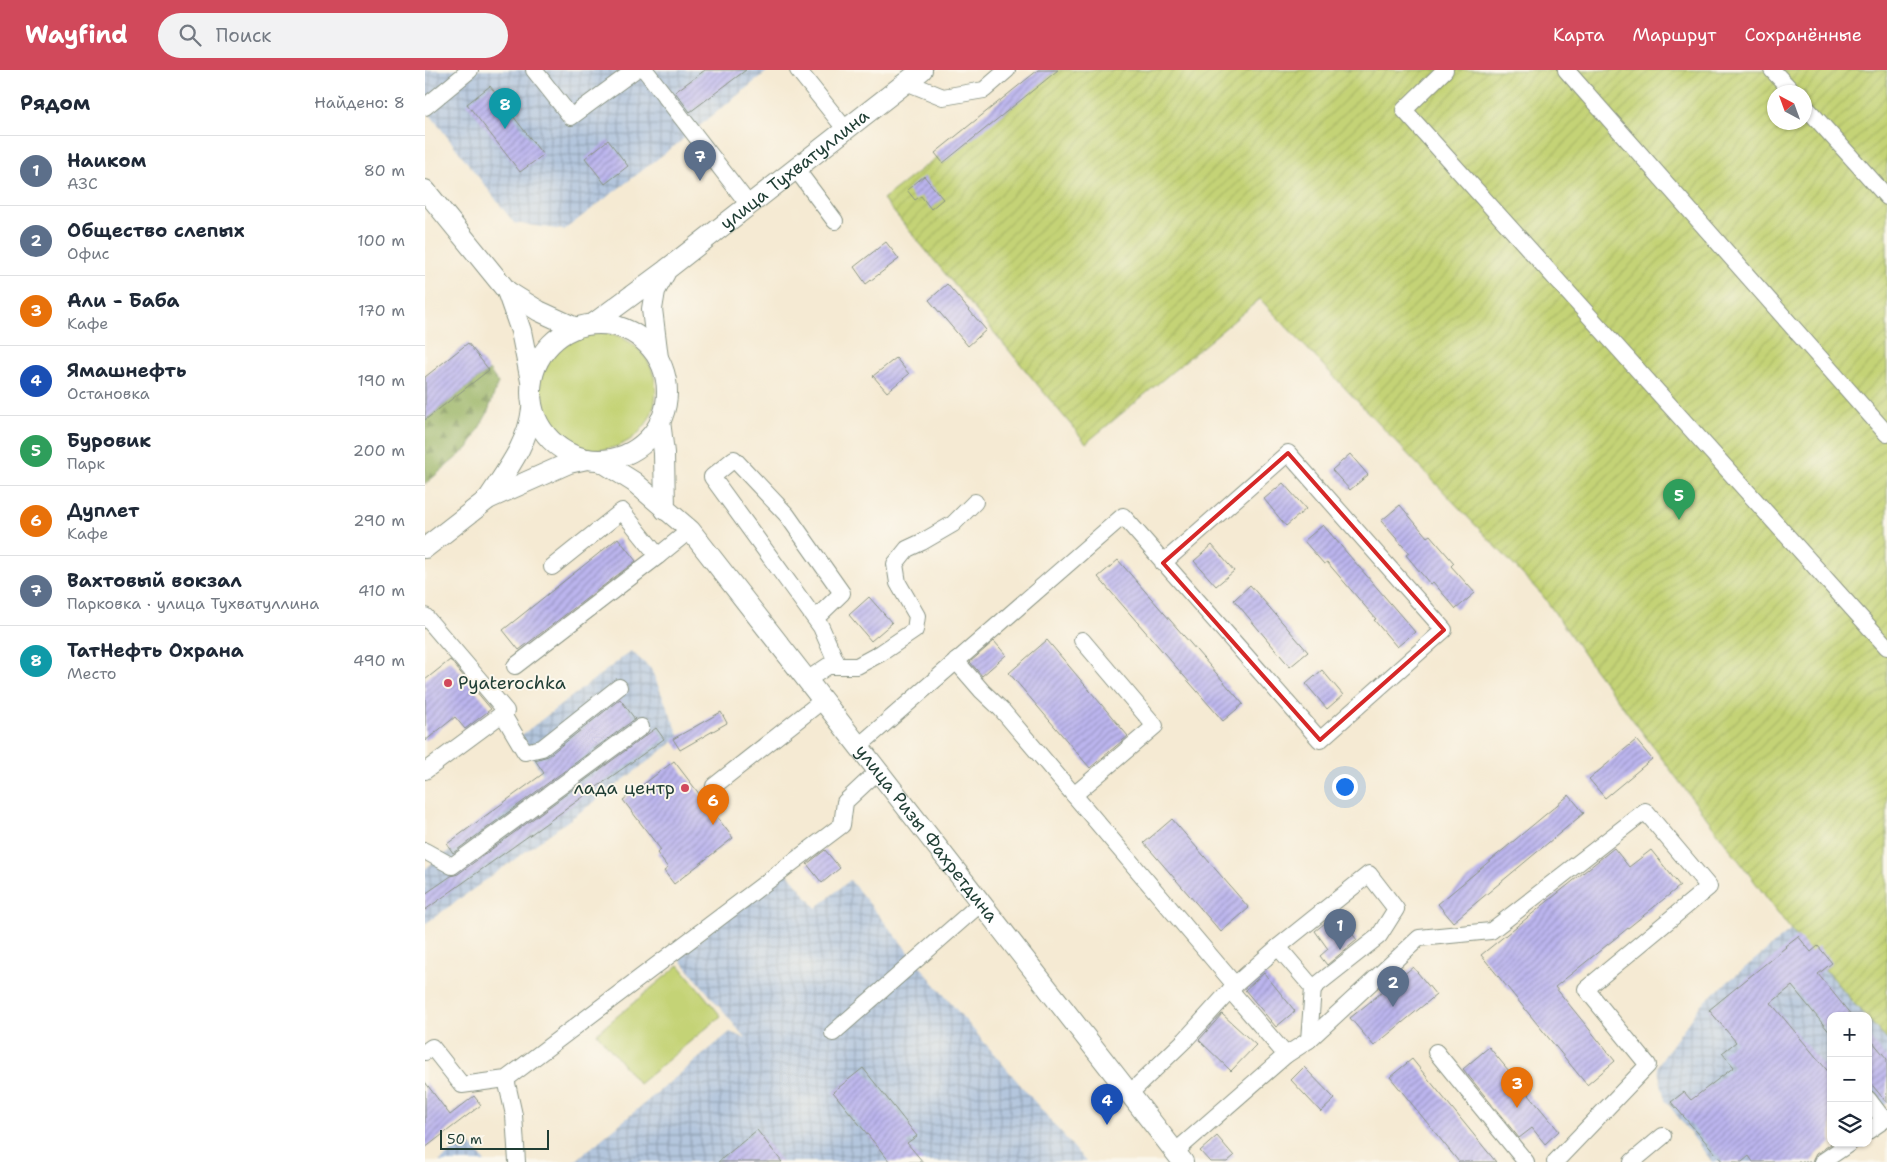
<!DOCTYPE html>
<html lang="ru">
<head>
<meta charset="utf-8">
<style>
	body { margin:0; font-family:"Shantell Sans",sans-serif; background:#f2f2f3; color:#1f2937 }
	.controls { position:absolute; right:15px; bottom:15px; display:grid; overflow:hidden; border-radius:10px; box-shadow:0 1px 4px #0004 }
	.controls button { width:45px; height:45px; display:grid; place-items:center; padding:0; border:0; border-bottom:1px solid #e0e1e3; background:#fff; color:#1f2937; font:25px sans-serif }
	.compass { position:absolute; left:1342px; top:15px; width:45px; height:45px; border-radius:50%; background:#fff; box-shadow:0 1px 4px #0004; rotate:319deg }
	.scale { position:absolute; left:15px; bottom:12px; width:109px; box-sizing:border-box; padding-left:5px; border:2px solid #1f3d34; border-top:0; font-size:14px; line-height:18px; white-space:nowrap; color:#1f3d34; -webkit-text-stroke:4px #fbf7ec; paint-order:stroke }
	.you { position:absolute; left:919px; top:716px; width:18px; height:18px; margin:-12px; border:4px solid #fff; border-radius:50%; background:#1a73e8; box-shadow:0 0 0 8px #1a73e833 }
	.badge { display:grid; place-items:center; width:32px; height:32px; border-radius:50%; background:#d1495b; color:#fff; font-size:16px; font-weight:700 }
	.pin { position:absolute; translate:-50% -41px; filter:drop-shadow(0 1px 2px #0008) }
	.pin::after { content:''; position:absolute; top:26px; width:18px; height:15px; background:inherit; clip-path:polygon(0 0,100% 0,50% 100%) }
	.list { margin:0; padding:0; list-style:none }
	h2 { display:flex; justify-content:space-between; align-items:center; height:65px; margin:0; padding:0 20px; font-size:21px }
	h2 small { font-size:16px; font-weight:400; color:#747a83 }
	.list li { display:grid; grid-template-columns:32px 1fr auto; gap:15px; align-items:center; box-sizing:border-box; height:70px; padding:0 20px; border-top:1px solid #e0e1e3 }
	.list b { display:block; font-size:19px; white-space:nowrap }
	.list p { margin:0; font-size:16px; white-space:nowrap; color:#747a83 }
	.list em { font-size:16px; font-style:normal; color:#747a83 }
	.icon { flex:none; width:28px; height:28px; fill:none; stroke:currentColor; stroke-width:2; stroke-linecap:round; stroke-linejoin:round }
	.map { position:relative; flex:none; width:1462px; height:1092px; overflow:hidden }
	header { display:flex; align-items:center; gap:30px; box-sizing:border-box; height:70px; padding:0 25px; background:#d1495b; color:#fff }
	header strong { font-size:24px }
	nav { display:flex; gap:28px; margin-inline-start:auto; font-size:18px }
	.search { width:350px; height:45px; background:#f2f2f3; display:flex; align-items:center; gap:12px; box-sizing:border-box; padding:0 18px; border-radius:28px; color:#747a83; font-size:19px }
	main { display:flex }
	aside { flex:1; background:#fff }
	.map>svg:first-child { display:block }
	.industrial { fill:url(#industrial-grid) }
	.green { fill:#c4d376; stroke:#728855 }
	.forest { fill:url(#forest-firs); stroke:#5d794e }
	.garden { fill:url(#garden-furrows); stroke:#728855; fill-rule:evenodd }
	.building { fill:url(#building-hatch) }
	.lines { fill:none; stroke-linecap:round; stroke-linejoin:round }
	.minor-casing { stroke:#8a9484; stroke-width:18 }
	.major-casing { stroke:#8a9484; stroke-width:22 }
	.minor { stroke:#fff; stroke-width:16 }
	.major { stroke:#fff; stroke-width:20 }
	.marked { fill:none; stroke:#d62828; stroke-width:4; stroke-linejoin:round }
	.poi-dot { fill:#d1495b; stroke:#fbf7ec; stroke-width:2 }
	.labels { text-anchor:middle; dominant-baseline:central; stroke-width:4; stroke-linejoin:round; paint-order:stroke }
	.street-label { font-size:18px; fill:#1f3d34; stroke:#fbf7ec }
	.poi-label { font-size:18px; fill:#1f3d34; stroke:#fbf7ec; text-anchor:start }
</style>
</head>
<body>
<header>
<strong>Wayfind</strong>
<div class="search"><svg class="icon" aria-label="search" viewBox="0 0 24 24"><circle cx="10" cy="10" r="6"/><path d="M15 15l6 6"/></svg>Поиск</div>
<nav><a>Карта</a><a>Маршрут</a><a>Сохранённые</a></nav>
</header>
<main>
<aside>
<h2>Рядом<small>Найдено: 8</small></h2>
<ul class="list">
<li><span class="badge" style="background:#5c6f8a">1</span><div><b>Наиком</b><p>АЗС</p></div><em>80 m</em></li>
<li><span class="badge" style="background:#5c6f8a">2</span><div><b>Общество слепых</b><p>Офис</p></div><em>100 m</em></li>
<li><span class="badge" style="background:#e8710a">3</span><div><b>Али - Баба</b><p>Кафе</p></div><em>170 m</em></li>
<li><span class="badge" style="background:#1a4fb4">4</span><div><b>Ямашнефть</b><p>Остановка</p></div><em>190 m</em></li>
<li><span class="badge" style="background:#2e9e5b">5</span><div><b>Буровик</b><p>Парк</p></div><em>200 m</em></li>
<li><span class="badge" style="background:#e8710a">6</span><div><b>Дуплет</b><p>Кафе</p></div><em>290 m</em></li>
<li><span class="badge" style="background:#5c6f8a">7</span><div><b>Вахтовый вокзал</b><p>Парковка · улица Тухватуллина</p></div><em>410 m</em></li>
<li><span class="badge" style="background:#0f9aa8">8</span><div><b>ТатНефть Охрана</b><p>Место</p></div><em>490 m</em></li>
</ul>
</aside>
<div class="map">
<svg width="1462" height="1092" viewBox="0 0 1462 1092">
	<defs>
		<pattern id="industrial-grid" width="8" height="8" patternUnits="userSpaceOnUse" patternTransform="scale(1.25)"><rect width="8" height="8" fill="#b4c6dd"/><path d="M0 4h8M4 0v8" fill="none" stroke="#92a2b4"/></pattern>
		<pattern id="forest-firs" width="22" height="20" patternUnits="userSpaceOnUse" patternTransform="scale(1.25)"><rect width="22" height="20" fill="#9bb567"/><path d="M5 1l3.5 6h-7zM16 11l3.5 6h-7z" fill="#7e9456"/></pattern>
		<pattern id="garden-furrows" width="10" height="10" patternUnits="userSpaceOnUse" patternTransform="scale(1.25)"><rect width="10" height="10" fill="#c4d376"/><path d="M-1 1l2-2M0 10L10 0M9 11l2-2" fill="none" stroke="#a8b667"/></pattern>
		<pattern id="building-hatch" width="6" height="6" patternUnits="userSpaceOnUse" patternTransform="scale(1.25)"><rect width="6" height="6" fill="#bcb5ee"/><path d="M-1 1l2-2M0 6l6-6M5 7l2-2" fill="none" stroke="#9894c2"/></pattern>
	</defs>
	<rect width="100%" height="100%" fill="#fbf7ec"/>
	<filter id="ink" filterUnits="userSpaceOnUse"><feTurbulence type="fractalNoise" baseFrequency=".02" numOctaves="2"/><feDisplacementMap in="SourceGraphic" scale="10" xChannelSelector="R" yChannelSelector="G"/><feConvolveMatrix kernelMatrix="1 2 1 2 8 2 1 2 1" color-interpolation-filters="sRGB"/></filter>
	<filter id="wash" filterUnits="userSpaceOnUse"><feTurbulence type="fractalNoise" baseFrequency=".0096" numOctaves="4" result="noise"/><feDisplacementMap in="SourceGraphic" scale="20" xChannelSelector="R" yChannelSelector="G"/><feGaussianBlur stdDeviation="1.12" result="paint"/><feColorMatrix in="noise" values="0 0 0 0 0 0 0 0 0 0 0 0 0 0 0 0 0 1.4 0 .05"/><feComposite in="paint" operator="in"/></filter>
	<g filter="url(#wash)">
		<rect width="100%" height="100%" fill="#f5ead3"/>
		<!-- industrial -->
		<g class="industrial">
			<polygon points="0,0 344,0 252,74 139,160 89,153 0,38"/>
			<polygon points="206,581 226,599 255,667 180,724 0,854 0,799 120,708 94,667"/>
			<polygon points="361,801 391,838 425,810 513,918 661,1092 149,1092 305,962 321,969 253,887"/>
			<polygon points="1366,860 1440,946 1406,946 1406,1071 1375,1092 1287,1092 1240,1030 1232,996 1277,933"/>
			<polygon points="1443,949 1462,970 1462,1033 1443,1046"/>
			<polygon points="42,1070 60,1092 14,1092"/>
		</g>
		<!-- green -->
		<g class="green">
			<circle cx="172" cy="321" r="59"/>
			<polygon points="254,895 296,946 214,1014 172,963"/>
		</g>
		<!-- forest -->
		<polygon class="forest" points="64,300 73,313 62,344 43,378 0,414 0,350"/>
		<!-- garden -->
		<path class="garden" d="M623,0H1462V970L1443,949V946H1440L1366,860L1162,589L1118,526L835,229L661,373L458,129ZM1350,22H1380V52H1350Z"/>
		<g id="blocks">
			<!-- building -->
			<g class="building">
				<polygon points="280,0 321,0 265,42 250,22"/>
				<polygon points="613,0 633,0 518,93 510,83"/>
				<polygon points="65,16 118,85 95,102 42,34"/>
				<polygon points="183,70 203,96 180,114 160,88"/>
				<polygon points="499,106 518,129 506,139 496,126 490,130 482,120"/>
				<polygon points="461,172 474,189 441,214 429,197"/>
				<polygon points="522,214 561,260 543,276 504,230"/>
				<polygon points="43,273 64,300 0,350 0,307"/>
				<polygon points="471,288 484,304 462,322 448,306"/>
				<polygon points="925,384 943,405 925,420 907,400"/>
				<polygon points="858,413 881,439 861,456 839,429"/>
				<polygon points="975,435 1002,467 1005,465 1029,493 1026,496 1050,523 1031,539 1008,512 1005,514 981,485 984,483 956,451"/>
				<polygon points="898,455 990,562 972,577 949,550 951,549 902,492 899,494 879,471"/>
				<polygon points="193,468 211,491 94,580 78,560"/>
				<polygon points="787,475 809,501 791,516 769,491"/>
				<polygon points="693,490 818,634 798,651 673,507"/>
				<polygon points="825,515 883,582 865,597 809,530"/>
				<polygon points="444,527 467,553 446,571 424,545"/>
				<polygon points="622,570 703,666 665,698 584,603"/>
				<polygon points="569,571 581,585 557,606 545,592"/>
				<polygon points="25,590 66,639 40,659 30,647 0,671 0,610"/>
				<polygon points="897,600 918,625 902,639 881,614"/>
				<polygon points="195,629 210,649 28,783 22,774 119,703 110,690 123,686"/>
				<polygon points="296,642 302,653 255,680 248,669"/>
				<polygon points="231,658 239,669 0,840 0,824 26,806 33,804"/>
				<polygon points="1211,670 1227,689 1180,728 1164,709"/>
				<polygon points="249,691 308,768 249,814 239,801 243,798 232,783 236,780 198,730"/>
				<polygon points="1144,725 1159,743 1028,852 1013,834"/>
				<polygon points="747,749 824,838 796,862 719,773"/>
				<polygon points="1189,778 1204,797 1226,780 1255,816 1130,917 1190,991 1162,1015 1056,885"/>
				<polygon points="400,780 415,798 397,813 382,794"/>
				<polygon points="904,850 917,868 925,861 932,870 902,895 895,886 903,879 890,861"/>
				<polygon points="1373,866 1386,882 1393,876 1407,893 1393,904 1427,946 1406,946 1406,964 1367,916 1346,933 1406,1005 1406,1074 1391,1084 1387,1092 1328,1092 1324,1086 1317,1092 1298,1092 1246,1032 1259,1022 1266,1030 1309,997 1297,983 1311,972 1284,940 1361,877 1360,876"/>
				<polygon points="988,897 1011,925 949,976 925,948"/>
				<polygon points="839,903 870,941 851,957 820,920"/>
				<polygon points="797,944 831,975 806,1001 774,970"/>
				<polygon points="1443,966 1462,989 1462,1033 1443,1010"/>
				<polygon points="1064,977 1134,1061 1120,1074 1107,1058 1094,1068 1038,999"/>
				<polygon points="987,989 1071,1092 1034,1092 965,1007"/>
				<polygon points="879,997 910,1029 896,1042 866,1010"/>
				<polygon points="438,998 492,1066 482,1073 498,1092 465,1092 408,1022"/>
				<polygon points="0,1012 25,1045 49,1026 56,1035 0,1078"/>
				<polygon points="332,1060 357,1092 293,1092"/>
				<polygon points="792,1066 809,1086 802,1092 785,1092 775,1081"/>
			</g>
		</g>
	</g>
	<g filter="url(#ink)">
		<use href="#blocks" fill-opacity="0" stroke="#8a9484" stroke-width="1"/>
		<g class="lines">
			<!-- minor casing -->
			<g class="minor-casing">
				<g id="minor">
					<polyline points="109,0 146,47 210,0"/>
					<polyline points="220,0 324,135"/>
					<polyline points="373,0 421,60"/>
					<polyline points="1020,0 979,40 1462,577"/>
					<polyline points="1141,0 1462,364"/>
					<polyline points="1347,0 1368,22"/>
					<polyline points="481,12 518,27 559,20 582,0"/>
					<polyline points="1380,36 1462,127"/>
					<polyline points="0,37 45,0"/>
					<polyline points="371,99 410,151"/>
					<polyline points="127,497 197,441 233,486 265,460"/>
					<polyline points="0,546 81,641 0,701"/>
					<polyline points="390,549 417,523 362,445 309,389 287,407 396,557 413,596"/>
					<polyline points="531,591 557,621 576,639 810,915"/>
					<polyline points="90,596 233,486"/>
					<polyline points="382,610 403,596 432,596 456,583 490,560 492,546 473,513 470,494 482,479 497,472 528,454 550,432"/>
					<polyline points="77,643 100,682 117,678 194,617"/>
					<polyline points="434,676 698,446 895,670 1019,560 863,383 738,493"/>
					<polyline points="289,716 398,630"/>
					<polyline points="649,725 730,656 657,570"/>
					<polyline points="0,781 27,796 216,657"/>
					<polyline points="853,877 888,918 884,970"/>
					<polyline points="805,920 861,985"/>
					<polyline points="408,963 556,833"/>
					<polyline points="0,982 7,977 37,1015 81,1009 417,755 420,732 453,701"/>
					<polyline points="1011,982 1101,1092"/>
					<polyline points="81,1009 89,1045 92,1092"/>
					<polyline points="705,1023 760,970 810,915 853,877 944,804 971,839 954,866 888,918"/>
					<polyline points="1443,1029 1459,1050"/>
					<polyline points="1443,1061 1462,1048"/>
					<polyline points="750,1082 861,985 884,970 994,868 1066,861 1220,741 1284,817 1161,919 1223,995 1130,1092"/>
					<polyline points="1207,1092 1238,1066"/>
					<polyline points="1397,1092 1425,1073"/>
				</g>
			</g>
			<!-- major casing -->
			<g class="major-casing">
				<g id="major">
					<polyline points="0,120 82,221 96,261 106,311"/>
					<polyline points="82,221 114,241 151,258"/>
					<path id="s1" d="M168,254L241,200L497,0"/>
					<circle cx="174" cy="322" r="68"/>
					<polyline points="233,288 227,239 230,221 240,203"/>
					<polyline points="235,351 239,383 240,440"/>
					<path id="s2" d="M174,390L209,412L265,460L758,1092"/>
					<path d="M63,429C81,401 103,374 107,339"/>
					<polyline points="0,478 63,429 144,393 162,389"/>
				</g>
			</g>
			<!-- minor -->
			<use href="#minor" class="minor"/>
			<!-- major -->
			<use href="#major" class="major"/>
		</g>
	</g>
	<!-- marked area -->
	<path class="marked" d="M863,383L1019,560L895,670L738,493Z"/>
	<!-- markers -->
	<g class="poi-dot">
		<circle cx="23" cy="613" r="5"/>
		<circle cx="260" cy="718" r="5"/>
	</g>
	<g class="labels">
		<!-- street labels -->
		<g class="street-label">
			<text stroke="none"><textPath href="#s1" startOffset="254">улица Тухватуллина</textPath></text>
			<text stroke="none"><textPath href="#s2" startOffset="500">улица Ризы Фахретдина</textPath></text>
		</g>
		<!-- poi labels -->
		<g class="poi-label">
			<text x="33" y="613">Pyaterochka</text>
			<text x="250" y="718" text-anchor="end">лада центр</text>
		</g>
	</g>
</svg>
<div class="controls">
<button>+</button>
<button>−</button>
<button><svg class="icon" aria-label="layers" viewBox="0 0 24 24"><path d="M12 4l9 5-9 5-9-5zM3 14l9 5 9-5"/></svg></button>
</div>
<svg class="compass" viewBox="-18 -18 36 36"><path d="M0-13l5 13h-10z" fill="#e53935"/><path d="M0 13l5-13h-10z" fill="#747a83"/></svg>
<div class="scale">50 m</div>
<div class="you"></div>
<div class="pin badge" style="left:915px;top:880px;background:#5c6f8a">1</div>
<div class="pin badge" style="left:968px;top:937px;background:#5c6f8a">2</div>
<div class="pin badge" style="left:1092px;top:1038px;background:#e8710a">3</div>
<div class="pin badge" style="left:682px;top:1055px;background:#1a4fb4">4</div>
<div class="pin badge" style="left:1254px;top:450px;background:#2e9e5b">5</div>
<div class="pin badge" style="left:288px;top:755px;background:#e8710a">6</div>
<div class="pin badge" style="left:275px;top:111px;background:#5c6f8a">7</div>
<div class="pin badge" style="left:80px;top:59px;background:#0f9aa8">8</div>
</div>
</main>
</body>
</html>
